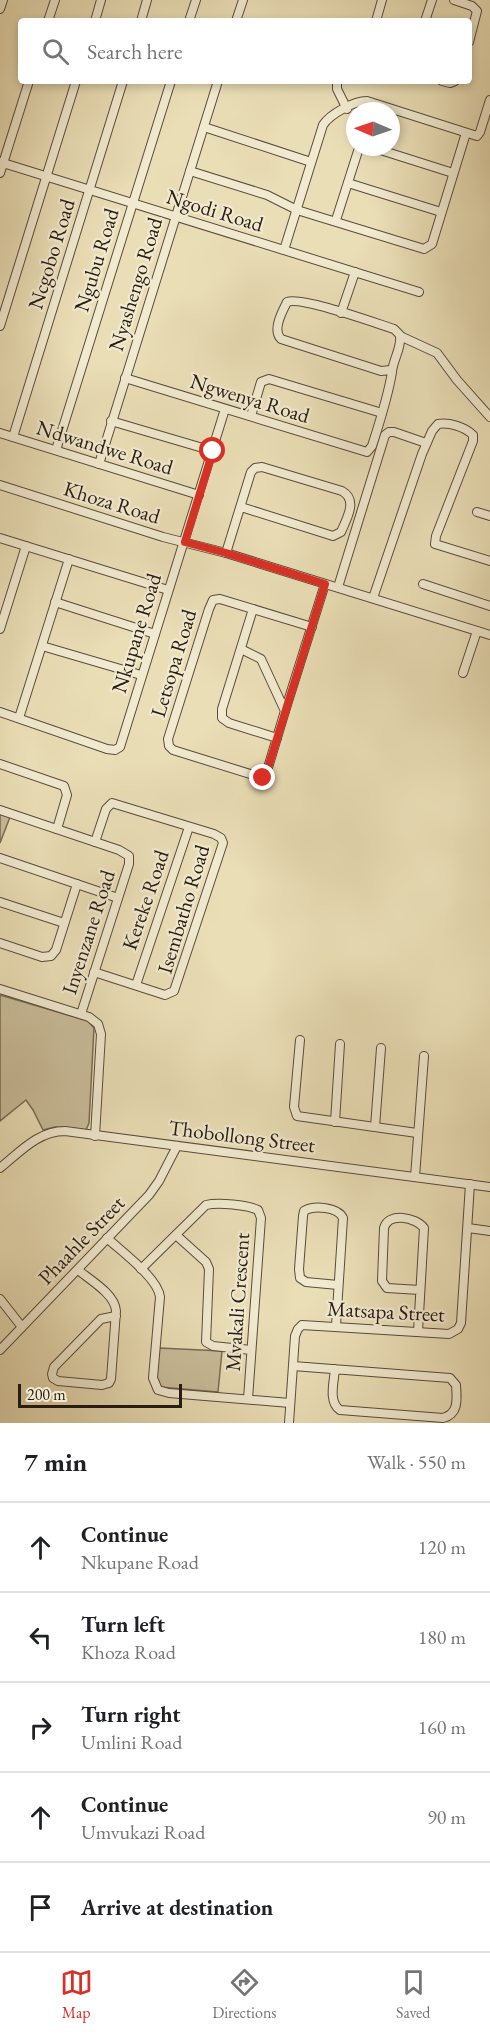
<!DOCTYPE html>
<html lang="en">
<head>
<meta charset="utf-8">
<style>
	body { margin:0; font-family:"EB Garamond",serif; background:#f6f6f6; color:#202124 }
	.compass { position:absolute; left:346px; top:102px; width:54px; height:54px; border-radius:50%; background:#fff; box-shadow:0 3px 9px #0003; rotate:272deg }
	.scale { position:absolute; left:18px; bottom:15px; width:164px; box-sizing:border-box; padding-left:6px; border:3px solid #281c13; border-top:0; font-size:16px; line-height:21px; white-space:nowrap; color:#281c13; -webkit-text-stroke:4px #f1ead0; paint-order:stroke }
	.stop { position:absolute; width:18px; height:18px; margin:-14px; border:4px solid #d93025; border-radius:50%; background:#fff }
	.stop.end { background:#d93025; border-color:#fff; box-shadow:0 2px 6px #0008 }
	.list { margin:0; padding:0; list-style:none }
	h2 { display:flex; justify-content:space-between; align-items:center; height:78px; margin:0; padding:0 24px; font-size:26px }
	h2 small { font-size:20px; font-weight:400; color:#757577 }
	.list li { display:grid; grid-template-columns:39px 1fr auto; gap:18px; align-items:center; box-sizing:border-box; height:90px; padding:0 24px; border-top:2px solid #e0e0e0 }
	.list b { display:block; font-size:22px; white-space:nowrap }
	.list p { margin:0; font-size:20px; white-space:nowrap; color:#757577 }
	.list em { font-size:20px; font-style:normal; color:#757577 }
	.icon { flex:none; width:33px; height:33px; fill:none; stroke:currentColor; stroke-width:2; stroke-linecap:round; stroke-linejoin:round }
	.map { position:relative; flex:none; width:490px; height:1423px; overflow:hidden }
	.search { position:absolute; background:#fff; box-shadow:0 3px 9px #0003; left:18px; right:18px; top:18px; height:66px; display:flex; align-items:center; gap:15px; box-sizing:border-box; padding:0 21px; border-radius:6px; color:#757577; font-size:22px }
	.sheet { height:528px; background:#fff }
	nav { display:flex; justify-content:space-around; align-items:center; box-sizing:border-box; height:84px; border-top:2px solid #e0e0e0; background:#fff; font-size:16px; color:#757577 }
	nav a { display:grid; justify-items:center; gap:3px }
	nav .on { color:#d93025 }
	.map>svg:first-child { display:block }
	.green { fill:#c9bd9a; stroke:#786c56; stroke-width:1.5 }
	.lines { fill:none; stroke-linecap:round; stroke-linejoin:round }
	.minor-casing { stroke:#584c3c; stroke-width:10 }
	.minor { stroke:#f1ead0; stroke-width:8 }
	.route { stroke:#d93025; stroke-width:8 }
	.labels { text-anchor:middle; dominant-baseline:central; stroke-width:4.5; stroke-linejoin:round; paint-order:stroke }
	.street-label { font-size:21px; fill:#281c13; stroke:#f1ead0 }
</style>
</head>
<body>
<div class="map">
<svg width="490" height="1423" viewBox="0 0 490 1423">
	<rect width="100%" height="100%" fill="#eadeb6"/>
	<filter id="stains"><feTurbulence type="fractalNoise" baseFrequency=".00333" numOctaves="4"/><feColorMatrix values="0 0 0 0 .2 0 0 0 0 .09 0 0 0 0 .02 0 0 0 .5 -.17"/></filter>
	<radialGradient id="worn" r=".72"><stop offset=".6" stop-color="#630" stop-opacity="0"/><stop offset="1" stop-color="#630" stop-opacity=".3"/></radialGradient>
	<!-- green -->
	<g class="green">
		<polygon points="0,814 10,817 0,843"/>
		<polygon points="0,995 88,1021 94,1028 89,1123 86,1130 55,1127 43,1130 33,1110 26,1100 0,1121"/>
		<polygon points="159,1348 222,1351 218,1392 160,1387 156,1380"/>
	</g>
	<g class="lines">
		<!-- minor casing -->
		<g class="minor-casing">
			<g id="minor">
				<polyline points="454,0 472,6 477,11 469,42"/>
				<polyline points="0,9 3,0"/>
				<polyline points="48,21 55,0"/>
				<polyline points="95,21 101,0"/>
				<polyline points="141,21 147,0"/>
				<polyline points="189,21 196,0"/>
				<polyline points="236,21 243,0"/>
				<polyline points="376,21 382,0"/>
				<polyline points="425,21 432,0"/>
				<polyline points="337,81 337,89 347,109"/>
				<polyline points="442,81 450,83 455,81"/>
				<polyline points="204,127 311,162"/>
				<polyline points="371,147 453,173"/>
				<polyline points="0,162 419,292"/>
				<polyline points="190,171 267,195 297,210 424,249 432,244 466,133"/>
				<polyline points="0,173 29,81"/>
				<polyline points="348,183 441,212"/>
				<polyline points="336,220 358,151 361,147"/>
				<path d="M284,250L323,125C330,114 354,101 367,101L477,136L480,132L490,100"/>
				<polyline points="341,313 355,272"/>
				<polyline points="0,326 76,81"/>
				<polyline points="400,336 437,353 457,380 490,417"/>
				<path d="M125,378L367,452L372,446C380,421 388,397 392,372C393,359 402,348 400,335L394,329C375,323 301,296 287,302C282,312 272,330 281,339L381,371L391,370"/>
				<polyline points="251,416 261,382 269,379 382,413"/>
				<polyline points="111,421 213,451"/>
				<polyline points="0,433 199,495"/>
				<polyline points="13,437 123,81"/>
				<polyline points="56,450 171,81"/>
				<polyline points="99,464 218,81"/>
				<polyline points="0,485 163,537 226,553 490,635"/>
				<polyline points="477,512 490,516"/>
				<polyline points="0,538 168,590"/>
				<path d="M226,553L251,472L255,468L262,467L342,491C358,500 347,518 341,532L333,536L241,507"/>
				<polyline points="423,584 490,606"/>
				<polyline points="338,587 385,435 389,432 394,432 426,443"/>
				<path d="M373,598L422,454L432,431L438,424C449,422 465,427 473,435V441L436,536L435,544L490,561"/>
				<polyline points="55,602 155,634"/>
				<polyline points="253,609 222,709 222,718 229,723 277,738"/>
				<polyline points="0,629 26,546"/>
				<polyline points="42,646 141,675"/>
				<polyline points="241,649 261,659 285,711 267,771 263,778 173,750 169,746 168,739 209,609 213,600 220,599 312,627"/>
				<polyline points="463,673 477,631"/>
				<polyline points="285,711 325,584"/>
				<polyline points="0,712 107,749 115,750 120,747 225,409"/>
				<polyline points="19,718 69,559"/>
				<polyline points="0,764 64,786 67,795 57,829"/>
				<polyline points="0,810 119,850 129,856 129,864 81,1014"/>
				<polyline points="0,858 118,898"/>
				<polyline points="0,902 64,923"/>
				<polyline points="0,943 42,957 51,956 56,950 77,884"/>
				<polyline points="94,972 165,995 174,991 223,843 221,838 214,834 112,803 106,809 95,842"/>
				<polyline points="136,985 189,827"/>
				<polyline points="0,989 89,1017 98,1024 101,1034 95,1136"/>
				<polyline points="300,1040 294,1107 297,1116 417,1133"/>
				<polyline points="335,1122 340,1044"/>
				<polyline points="375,1127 381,1048"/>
				<path d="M0,1168C20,1152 38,1131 65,1131L490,1187"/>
				<polyline points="415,1177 424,1056"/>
				<polyline points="468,1228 490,1231"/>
				<polyline points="176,1235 206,1262 209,1269 206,1342 213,1346 251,1350"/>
				<path d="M107,1238C122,1252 158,1278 160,1297L153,1378L158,1390L169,1393L290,1403"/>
				<path d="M141,1269L206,1205C218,1202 248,1205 258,1210L261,1218L248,1399"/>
				<path d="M78,1270C90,1280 115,1294 116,1311L111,1379L109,1383L102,1385L58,1381L53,1378L52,1374L54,1367L101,1319L116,1316"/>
				<polyline points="0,1299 22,1327"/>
				<path d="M336,1326L343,1218C338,1207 314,1205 304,1211L303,1216L299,1269L300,1278L306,1282L338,1285"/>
				<path d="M418,1332L424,1228C416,1217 388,1212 384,1228L382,1281L387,1288L420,1290"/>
				<polyline points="0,1350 149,1195 159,1181 177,1146"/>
				<path d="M293,1366L450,1378L456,1385C457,1399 459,1414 443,1418L340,1410C328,1402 334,1382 335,1369"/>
				<polyline points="289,1423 295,1336 298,1329 302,1325 449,1334 458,1329 461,1323 470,1184"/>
			</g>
		</g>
		<!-- minor -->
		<use href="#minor" class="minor"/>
	</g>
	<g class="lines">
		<!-- route -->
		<polyline class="route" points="213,451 185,542 226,553 325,584 267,771 263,778"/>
	</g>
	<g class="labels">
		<!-- street labels -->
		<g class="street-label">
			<text transform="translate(215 210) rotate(17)">Ngodi Road</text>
			<text transform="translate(51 254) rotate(-73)">Ncgobo Road</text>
			<text transform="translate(96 260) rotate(-73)">Ngubu Road</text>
			<text transform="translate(135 284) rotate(-73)">Nyashengo Road</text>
			<text transform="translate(250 398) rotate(17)">Ngwenya Road</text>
			<text transform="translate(105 447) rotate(17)">Ndwandwe Road</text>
			<text transform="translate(112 502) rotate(17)">Khoza Road</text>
			<text transform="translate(136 633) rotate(-73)">Nkupane Road</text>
			<text transform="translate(173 663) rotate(-73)">Letsopa Road</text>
			<text transform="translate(145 900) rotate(-71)">Kereke Road</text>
			<text transform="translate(183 909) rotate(-73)">Isembatho Road</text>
			<text transform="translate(88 932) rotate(-72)">Inyenzane Road</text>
			<text transform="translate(242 1136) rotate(7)">Thobollong Street</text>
			<text transform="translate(81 1240) rotate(-46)">Phaahle Street</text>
			<text transform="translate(237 1302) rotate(-86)">Mvakali Crescent</text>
			<text transform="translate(386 1311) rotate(3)">Matsapa Street</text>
		</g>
	</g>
	<rect width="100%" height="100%" filter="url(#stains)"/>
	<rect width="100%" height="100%" fill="url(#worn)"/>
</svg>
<svg class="compass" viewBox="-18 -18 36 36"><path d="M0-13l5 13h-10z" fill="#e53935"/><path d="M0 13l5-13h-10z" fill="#757577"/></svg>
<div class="scale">200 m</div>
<div class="stop" style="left:213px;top:451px"></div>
<div class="stop end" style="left:263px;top:778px"></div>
<div class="search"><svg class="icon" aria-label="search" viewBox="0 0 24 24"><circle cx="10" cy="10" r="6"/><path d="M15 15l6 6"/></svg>Search here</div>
</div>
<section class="sheet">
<h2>7 min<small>Walk · 550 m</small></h2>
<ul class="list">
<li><svg class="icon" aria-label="ahead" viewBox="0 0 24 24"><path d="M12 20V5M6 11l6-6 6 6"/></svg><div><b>Continue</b><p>Nkupane Road</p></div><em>120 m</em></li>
<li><svg class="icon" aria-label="left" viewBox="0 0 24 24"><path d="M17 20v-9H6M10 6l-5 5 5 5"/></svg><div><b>Turn left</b><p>Khoza Road</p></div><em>180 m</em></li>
<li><svg class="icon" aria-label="right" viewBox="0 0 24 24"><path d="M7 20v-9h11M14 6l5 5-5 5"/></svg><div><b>Turn right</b><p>Umlini Road</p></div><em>160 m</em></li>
<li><svg class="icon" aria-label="ahead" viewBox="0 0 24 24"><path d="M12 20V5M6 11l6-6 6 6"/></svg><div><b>Continue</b><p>Umvukazi Road</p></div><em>90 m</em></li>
<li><svg class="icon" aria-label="arrive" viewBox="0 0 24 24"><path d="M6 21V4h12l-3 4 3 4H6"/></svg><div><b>Arrive at destination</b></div></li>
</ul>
</section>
<nav>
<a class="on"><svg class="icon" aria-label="map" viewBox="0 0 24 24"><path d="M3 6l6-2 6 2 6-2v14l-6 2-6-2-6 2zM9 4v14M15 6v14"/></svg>Map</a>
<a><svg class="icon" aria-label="directions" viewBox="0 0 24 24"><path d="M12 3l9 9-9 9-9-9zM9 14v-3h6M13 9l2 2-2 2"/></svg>Directions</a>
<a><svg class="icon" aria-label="saved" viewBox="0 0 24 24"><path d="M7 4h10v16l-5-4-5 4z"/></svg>Saved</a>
</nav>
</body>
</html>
